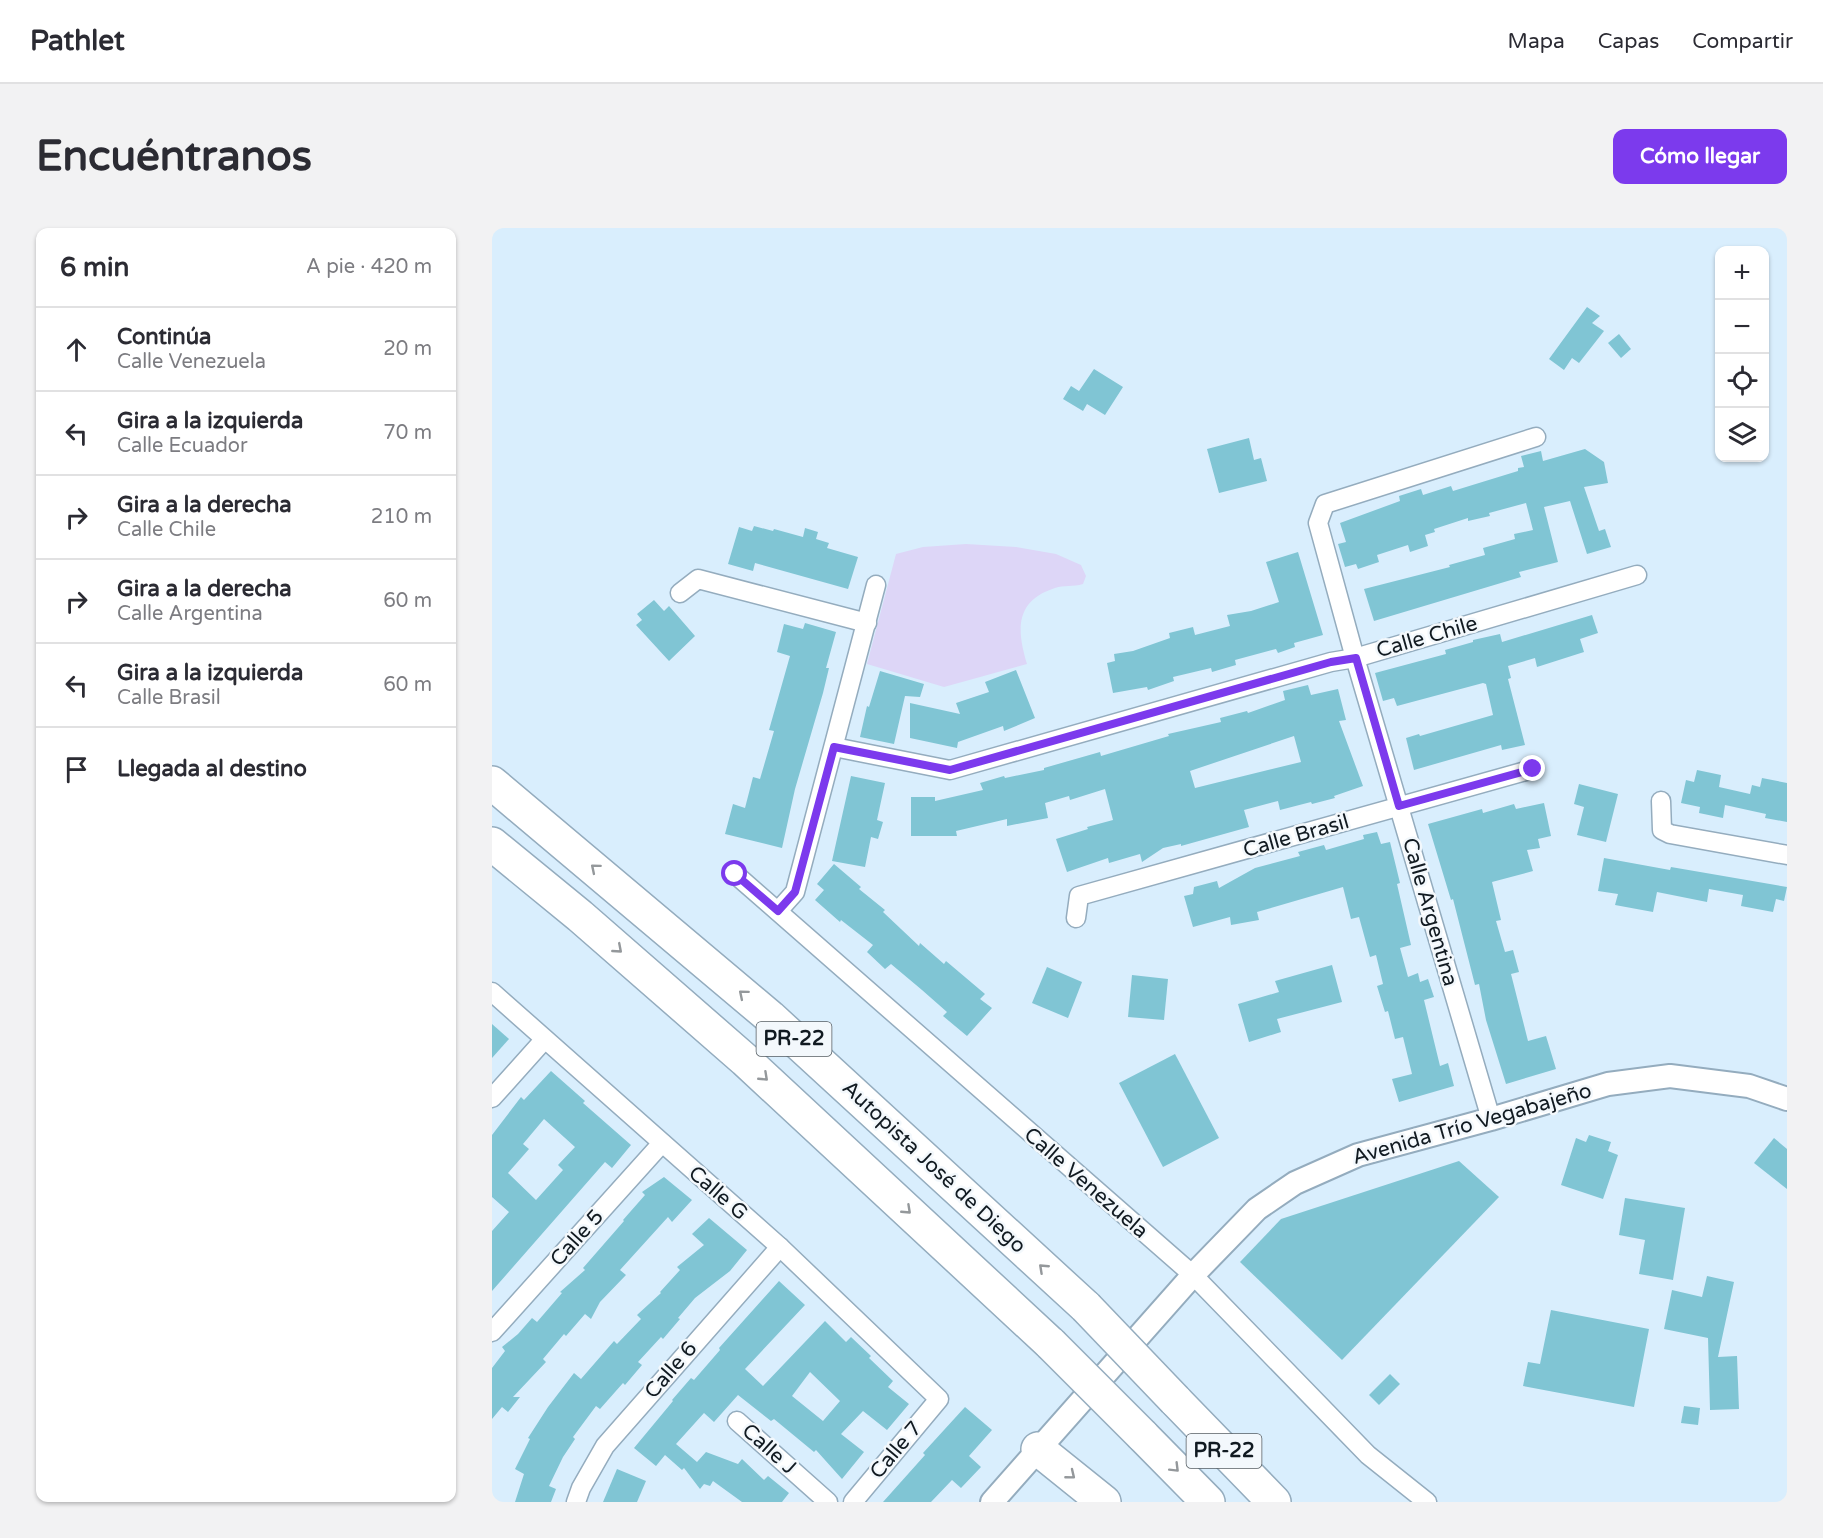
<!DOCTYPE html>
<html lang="es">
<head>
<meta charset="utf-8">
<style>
	body { margin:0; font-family:"Varela Round",sans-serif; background:#f2f2f3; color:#2b2b33 }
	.controls { position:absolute; right:18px; top:18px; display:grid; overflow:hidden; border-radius:12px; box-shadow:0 2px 4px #0004 }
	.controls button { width:54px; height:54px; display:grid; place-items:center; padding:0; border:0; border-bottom:2px solid #e1e1e2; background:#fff; color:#2b2b33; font:30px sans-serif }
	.stop { position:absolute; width:18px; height:18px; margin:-14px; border:4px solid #7c3aed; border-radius:50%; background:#fff }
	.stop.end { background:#7c3aed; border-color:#fff; box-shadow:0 2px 6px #0008 }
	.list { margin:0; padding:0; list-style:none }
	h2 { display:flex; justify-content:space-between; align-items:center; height:78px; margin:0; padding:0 24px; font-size:26px }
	h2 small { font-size:20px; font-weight:400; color:#7c7c81 }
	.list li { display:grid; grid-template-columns:39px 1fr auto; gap:18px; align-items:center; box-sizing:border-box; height:84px; padding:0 24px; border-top:2px solid #e1e1e2 }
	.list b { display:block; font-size:22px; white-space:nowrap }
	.list p { margin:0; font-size:20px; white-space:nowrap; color:#7c7c81 }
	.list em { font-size:20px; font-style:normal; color:#7c7c81 }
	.icon { flex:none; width:33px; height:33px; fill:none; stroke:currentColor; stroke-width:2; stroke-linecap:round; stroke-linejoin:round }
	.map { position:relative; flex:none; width:1295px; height:1274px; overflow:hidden; border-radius:12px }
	header { display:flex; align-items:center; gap:36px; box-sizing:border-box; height:84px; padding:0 30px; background:#fff; border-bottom:2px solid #e1e1e2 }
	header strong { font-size:28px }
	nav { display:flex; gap:33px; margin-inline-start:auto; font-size:21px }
	.intro { display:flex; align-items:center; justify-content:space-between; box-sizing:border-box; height:144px; padding:0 36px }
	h1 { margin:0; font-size:42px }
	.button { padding:15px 27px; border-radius:12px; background:#7c3aed; color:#fff; font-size:21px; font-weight:700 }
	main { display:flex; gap:36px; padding:0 36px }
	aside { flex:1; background:#fff; border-radius:12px; box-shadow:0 2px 4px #0004 }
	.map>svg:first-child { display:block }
	.green { fill:#ddd6f7 }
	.building { fill:#80c5d4; fill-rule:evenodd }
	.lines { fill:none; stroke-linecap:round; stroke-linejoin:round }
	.minor-casing { stroke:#94acbe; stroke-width:21 }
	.tertiary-casing { stroke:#94acbe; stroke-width:26 }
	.motorway-casing { stroke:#94acbe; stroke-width:36 }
	.minor { stroke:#fff; stroke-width:18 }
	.tertiary { stroke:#fff; stroke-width:22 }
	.motorway { stroke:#fff; stroke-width:33 }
	.motorway-bridge-casing { stroke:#94acbe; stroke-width:36; stroke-linecap:butt }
	.motorway-bridge { stroke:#fff; stroke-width:33 }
	.oneway { stroke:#94989b }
	.route { stroke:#7c3aed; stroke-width:8 }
	.labels { text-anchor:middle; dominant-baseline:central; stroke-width:5; stroke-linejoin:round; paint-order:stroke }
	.shield { fill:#f3f8fc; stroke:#555d63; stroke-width:1.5 }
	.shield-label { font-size:20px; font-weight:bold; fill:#111a21 }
	.street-label { font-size:21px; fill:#111a21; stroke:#f3f8fc }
</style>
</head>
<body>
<header>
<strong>Pathlet</strong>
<nav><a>Mapa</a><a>Capas</a><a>Compartir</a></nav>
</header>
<div class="intro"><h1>Encuéntranos</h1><a class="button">Cómo llegar</a></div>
<main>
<aside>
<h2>6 min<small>A pie · 420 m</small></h2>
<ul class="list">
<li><svg class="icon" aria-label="ahead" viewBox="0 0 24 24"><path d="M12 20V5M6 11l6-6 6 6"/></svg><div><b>Continúa</b><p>Calle Venezuela</p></div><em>20 m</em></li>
<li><svg class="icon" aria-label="left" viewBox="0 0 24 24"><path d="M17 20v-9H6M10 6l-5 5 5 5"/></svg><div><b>Gira a la izquierda</b><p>Calle Ecuador</p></div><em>70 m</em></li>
<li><svg class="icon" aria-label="right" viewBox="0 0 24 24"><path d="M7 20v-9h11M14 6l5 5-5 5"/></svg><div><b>Gira a la derecha</b><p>Calle Chile</p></div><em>210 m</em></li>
<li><svg class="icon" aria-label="right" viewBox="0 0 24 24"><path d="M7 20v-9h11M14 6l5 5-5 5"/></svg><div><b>Gira a la derecha</b><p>Calle Argentina</p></div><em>60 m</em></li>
<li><svg class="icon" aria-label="left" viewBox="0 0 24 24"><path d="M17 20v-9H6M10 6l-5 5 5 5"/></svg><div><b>Gira a la izquierda</b><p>Calle Brasil</p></div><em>60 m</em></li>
<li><svg class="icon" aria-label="arrive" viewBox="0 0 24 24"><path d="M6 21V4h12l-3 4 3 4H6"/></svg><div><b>Llegada al destino</b></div></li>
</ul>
</aside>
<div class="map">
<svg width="1295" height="1274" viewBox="0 0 1295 1274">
	<rect width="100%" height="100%" fill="#d9eefd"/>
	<!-- green -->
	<path class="green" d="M474,316L524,319L564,326L589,337L594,348L591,356C581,359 572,357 563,360C522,373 525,403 535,436L452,459L375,436L404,326L431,319Z"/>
	<!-- building -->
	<g class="building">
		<polygon points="1095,79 1108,88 1100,95 1112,103 1087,135 1080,130 1072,142 1057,131"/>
		<polygon points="1127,106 1139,121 1129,130 1116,115"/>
		<polygon points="602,141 631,159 613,187 595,176 591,183 571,171 579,158 587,163"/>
		<polygon points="757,210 762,232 769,230 775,253 727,265 715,221"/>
		<polygon points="1093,221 1112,234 1116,255 1092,259 1107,303 1113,301 1119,319 1095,326 1078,273 1052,279 1066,334 1027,344 1029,349 882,393 872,361 958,339 957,337 993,327 991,320 1023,311 1022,306 1041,302 1034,275 997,285 998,288 976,293 976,290 942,301 943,304 933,307 936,318 918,324 916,317 885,327 887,334 866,341 864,336 853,339 846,316 854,314 848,295 908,273 907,268 929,261 931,267 959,258 961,263 1026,243 1026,240 1032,239 1029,228 1049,223 1051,233"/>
		<polygon points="262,298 281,303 282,301 311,309 313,300 326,304 324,311 337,315 335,320 366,329 356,361 263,335 261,343 236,336 247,299 260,303"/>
		<polygon points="806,324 831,407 802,415 803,419 786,425 784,421 743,432 744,437 720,444 719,440 681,449 682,453 656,462 655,459 621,465 615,435 623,433 622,426 641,423 678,410 677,405 701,399 703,407 738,398 735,387 759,383 787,374 774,334"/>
		<polygon points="162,372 172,383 177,378 203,408 177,433 144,397 150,392 145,386"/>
		<polygon points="1100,387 1106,405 1088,411 1092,424 1045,439 1043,430 1016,438 1019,450 1016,451 1033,517 1010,522 1009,517 922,542 914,510 927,506 928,508 1001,487 994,456 991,455 905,478 902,470 891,473 883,445 954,426 953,422 981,414 981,412 1008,406 1010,414"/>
		<polygon points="313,395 344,404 334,440 337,440 331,465 303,561 290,620 233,606 241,576 253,580 261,549 268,551 282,503 277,502 298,428 285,424 292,396 311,401"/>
		<polygon points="524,442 543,490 512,503 511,498 466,514 465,520 418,510 418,475 468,486 464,475 497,464 493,454"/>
		<polygon points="388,443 432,456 428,469 413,468 402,516 368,509 375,478 377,479"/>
		<path d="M816,457L819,467L846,461L854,492L847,493L871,558L842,568L843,570L820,576L819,574L788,582L786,573L752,582L757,599L689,618V616L671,620L650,634L648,626L617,635L616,630L575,644L564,611L596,601L595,599L621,592L613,561L578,572L577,568L553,575L556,590L515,598V591L464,603L465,608H419V569H443V573L491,562L488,555L512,548L513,550L552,542V540L608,524L609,528L677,508L676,506L729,494L728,490L755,483L756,485L793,472L791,463ZM802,508L809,534L703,560L698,543Z"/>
		<polygon points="1205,542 1229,547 1227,559 1258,566 1260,557 1268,559 1270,550 1295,555 1295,594 1273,590 1274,586 1233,577 1231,590 1207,585 1208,579 1189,575 1194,552 1202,554"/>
		<polygon points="359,548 393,555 385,592 391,594 386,611 379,609 373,639 340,633"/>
		<polygon points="1087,556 1126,566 1114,614 1085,607 1092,579 1082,576"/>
		<polygon points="1052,575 1059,608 1046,611 1048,620 1035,622 1041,643 1000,654 1009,692 1004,693 1013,724 1021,722 1027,744 1019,746 1036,813 1054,808 1064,841 1014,856 994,792 987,756 983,757 961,671 959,672 936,596 990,581 991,585 1022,576 1024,581"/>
		<polygon points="885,604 889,616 898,614 908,655 905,656 919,717 908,720 916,749 926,745 928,754 936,751 942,769 932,772 948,838 956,835 962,858 907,874 900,851 920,846 911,809 903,811 896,783 893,784 885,758 891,756 884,727 878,729 867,689 859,691 851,659 765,684 767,692 739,697 738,689 701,699 692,668 701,666 702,659 725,653 727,660 763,640 808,628 806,624 832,617 834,622 872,611 871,607"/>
		<polygon points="1112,630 1178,642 1179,639 1295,659 1292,673 1284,671 1281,684 1249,678 1251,667 1217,661 1215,674 1165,664 1161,684 1123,677 1126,666 1106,663"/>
		<polygon points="342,636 369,659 367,661 393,682 391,684 427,718 428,715 452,736 454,733 493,766 488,771 500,780 475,808 451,788 455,784 430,762 399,736 393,741 375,724 381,717 349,692 348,694 323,672 332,662 325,656"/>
		<polygon points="840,737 850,774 785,791 789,804 757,814 746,776 787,764 783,753"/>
		<polygon points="555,739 590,754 576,790 540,775"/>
		<polygon points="640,747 676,751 672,792 636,789"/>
		<polygon points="0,796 17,811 0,830"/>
		<polygon points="683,826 727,910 671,939 627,855"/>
		<path d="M59,843L93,873L91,875L139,917L120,940L113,934L0,1063V1003L17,984L0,969V907L29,869L32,872ZM52,891L83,919L66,937L71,942L44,972L16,945L37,921L31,916Z"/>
		<polygon points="1097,907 1119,914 1116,923 1126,927 1111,971 1069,957 1084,910 1094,914"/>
		<polygon points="1282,910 1295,921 1295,961 1262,935"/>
		<polygon points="967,933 1007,969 850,1132 748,1034 789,991"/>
		<polygon points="172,949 200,972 180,994 176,989 128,1042 134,1047 108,1074 99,1091 93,1086 74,1108 72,1106 51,1131 54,1134 21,1169 28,1169 16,1184 10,1179 0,1191 0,1140 13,1123 10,1119 26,1106 40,1090 45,1094 70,1065 68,1064 93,1042 91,1040 132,993 131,992 153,967 150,964"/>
		<polygon points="1133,970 1193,980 1181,1052 1147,1046 1153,1012 1127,1007"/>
		<polygon points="217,990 255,1022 238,1043 203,1070 186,1090 188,1091 171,1111 169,1109 146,1134 150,1137 133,1157 131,1155 108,1181 104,1178 81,1209 83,1211 71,1229 57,1258 64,1261 59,1274 23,1274 32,1246 23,1241 38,1211 36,1210 56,1179 82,1145 89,1151 122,1113 125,1116 149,1091 145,1087 169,1065 168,1064 188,1042 185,1039 212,1017 200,1006"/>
		<polygon points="1215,1048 1242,1054 1226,1129 1245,1128 1247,1181 1218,1182 1216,1110 1172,1101 1180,1062 1210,1069"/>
		<path d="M287,1053L313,1077L253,1141L271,1158L333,1093L354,1114L359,1109L379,1128L377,1130L401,1153L396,1159L417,1176L395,1202L371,1183L349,1206L372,1224L350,1251L324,1222L322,1224L282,1191L279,1193L246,1167L222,1194L212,1185L184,1216L205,1234L214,1224L246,1236L250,1231L272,1252L276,1248L297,1265L290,1274H250L221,1253L218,1258L212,1256L208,1261L192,1240L190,1242L173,1227L164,1238L142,1220L181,1173L180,1172L199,1150L202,1152L228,1122L227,1120ZM318,1144L348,1173L331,1193L300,1168Z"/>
		<polygon points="1059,1082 1157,1101 1142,1179 1031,1158 1036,1134 1048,1136"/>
		<polygon points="898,1146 908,1156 887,1177 877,1167"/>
		<polygon points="1192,1178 1208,1180 1206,1197 1189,1195"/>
		<polygon points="473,1179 500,1202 477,1228 489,1239 469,1260 460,1252 439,1274 391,1274 433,1227 431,1225"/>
		<polygon points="125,1241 154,1253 145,1274 111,1274"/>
	</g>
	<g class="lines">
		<!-- minor casing -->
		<g class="minor-casing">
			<g id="minor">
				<polyline points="188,365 206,351 375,395"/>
				<polyline points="342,519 458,542 839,434 863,430 1145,347"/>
				<polyline points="1169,573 1170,602 1178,606 1295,627"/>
				<polyline points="243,646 701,1047 876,1227 935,1274"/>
				<polyline points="286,683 303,664 384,357"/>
				<polyline points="584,690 587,668 1041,541"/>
				<polyline points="0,764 288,1019 447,1171 361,1274"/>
				<polyline points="0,870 52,812"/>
				<polyline points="999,891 863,430 826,295 833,276 1044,209"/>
				<polyline points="0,1104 170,915"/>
				<polyline points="245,1193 336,1274"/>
				<polyline points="84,1274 89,1260 113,1218 288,1019"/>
			</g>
		</g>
		<!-- tertiary casing -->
		<g class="tertiary-casing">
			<polyline id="tertiary" points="500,1274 701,1047 765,981 803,955 866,927 999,891 1116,856 1178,848 1257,858 1295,871"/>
		</g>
		<!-- motorway casing -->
		<g class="motorway-casing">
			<g id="motorway">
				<polyline points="0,555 278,789 594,1079"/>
				<polyline points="0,616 88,688 253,832 559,1116"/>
				<polyline points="683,1172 782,1274"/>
				<polyline points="650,1207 716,1274"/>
				<polyline points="546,1221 612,1274"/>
			</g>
		</g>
		<!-- minor -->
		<use href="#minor" class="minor"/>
		<!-- tertiary -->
		<use href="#tertiary" class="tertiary"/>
		<!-- motorway -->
		<use href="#motorway" class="motorway"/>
		<!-- motorway-bridge casing -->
		<g class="motorway-bridge-casing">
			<g id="motorway-bridge">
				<polyline points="594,1079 683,1172"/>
				<polyline points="559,1116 650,1207"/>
			</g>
		</g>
		<!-- motorway-bridge -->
		<use href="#motorway-bridge" class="motorway-bridge"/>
	</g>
	<!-- one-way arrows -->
	<defs><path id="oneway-chevron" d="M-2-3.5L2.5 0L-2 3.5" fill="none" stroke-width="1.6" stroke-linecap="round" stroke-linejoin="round" transform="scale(1.5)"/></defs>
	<g class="oneway">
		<use href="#oneway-chevron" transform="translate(103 640) rotate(-140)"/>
		<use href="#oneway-chevron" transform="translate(126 721) rotate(41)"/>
		<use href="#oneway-chevron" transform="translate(251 766) rotate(-140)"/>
		<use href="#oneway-chevron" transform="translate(272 849) rotate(43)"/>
		<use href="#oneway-chevron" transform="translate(415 982) rotate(43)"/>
		<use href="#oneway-chevron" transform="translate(551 1040) rotate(-137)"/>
		<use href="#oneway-chevron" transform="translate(683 1240) rotate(45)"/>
		<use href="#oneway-chevron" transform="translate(579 1247) rotate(39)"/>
	</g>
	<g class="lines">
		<!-- route -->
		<polyline class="route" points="243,646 286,683 303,664 342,519 458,542 839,434 864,430 907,578 1041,541"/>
	</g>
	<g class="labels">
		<!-- shield labels -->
		<g class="shield">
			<rect x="264.5" y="794" width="75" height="34" rx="4.5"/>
			<rect x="694.5" y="1206" width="75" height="34" rx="4.5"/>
		</g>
		<g class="shield-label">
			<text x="302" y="811">PR-22</text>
			<text x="732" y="1223">PR-22</text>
		</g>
		<!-- street labels -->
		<g class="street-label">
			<text transform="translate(935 409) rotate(-16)">Calle Chile</text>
			<text transform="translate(804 608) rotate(-16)">Calle Brasil</text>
			<text transform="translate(938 684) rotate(74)">Calle Argentina</text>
			<text transform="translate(980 896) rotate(-16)">Avenida Trío Vegabajeño</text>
			<text transform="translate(442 939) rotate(43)">Autopista José de Diego</text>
			<text transform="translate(594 955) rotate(41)">Calle Venezuela</text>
			<text transform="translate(226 965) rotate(41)">Calle G</text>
			<text transform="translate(85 1010) rotate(-48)">Calle 5</text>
			<text transform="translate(179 1142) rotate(-49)">Calle 6</text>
			<text transform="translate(277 1221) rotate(42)">Calle J</text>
			<text transform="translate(404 1222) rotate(-50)">Calle 7</text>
		</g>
	</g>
</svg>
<div class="controls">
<button>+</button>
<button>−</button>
<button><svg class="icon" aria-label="locate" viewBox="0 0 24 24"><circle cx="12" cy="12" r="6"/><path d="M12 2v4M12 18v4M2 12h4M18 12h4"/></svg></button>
<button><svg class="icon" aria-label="layers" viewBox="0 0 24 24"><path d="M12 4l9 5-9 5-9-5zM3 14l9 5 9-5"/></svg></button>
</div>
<div class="stop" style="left:243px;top:646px"></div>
<div class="stop end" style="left:1041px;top:541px"></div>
</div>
</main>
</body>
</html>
